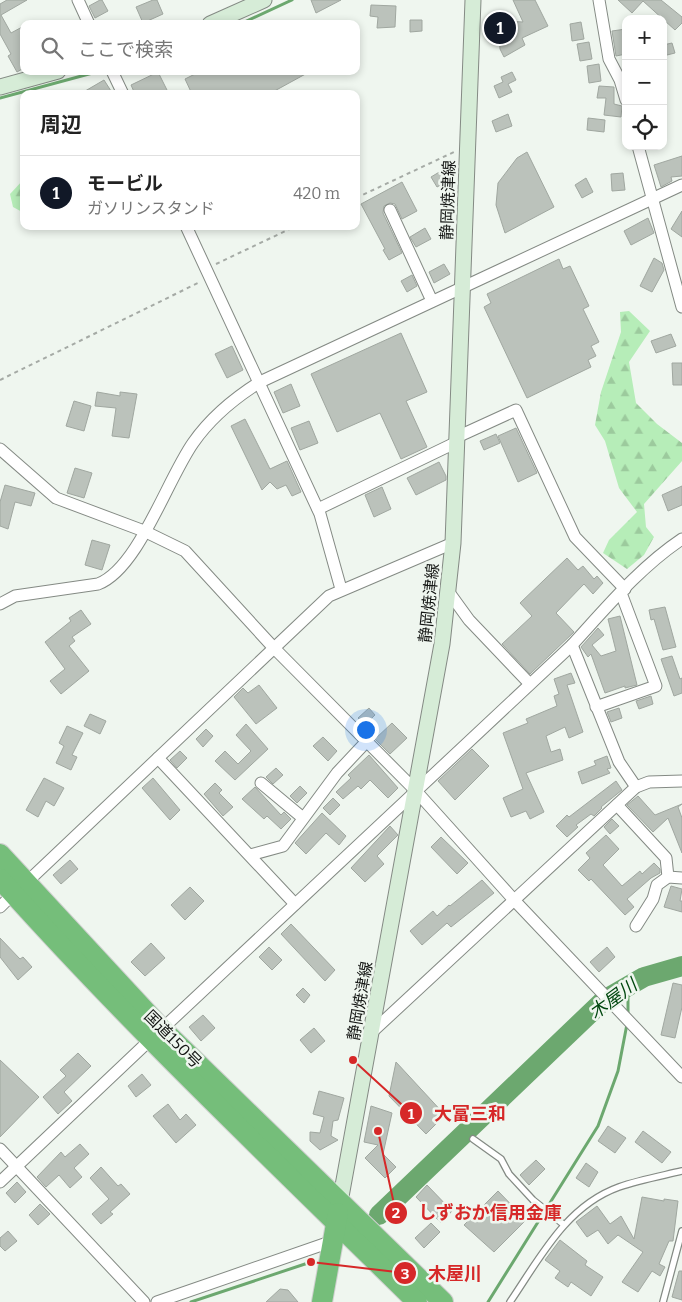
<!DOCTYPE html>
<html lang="ja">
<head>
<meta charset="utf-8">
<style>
	body { margin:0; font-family:Bitter,"Noto Sans JP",serif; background:#f2f2f2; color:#222 }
	.controls { position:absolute; right:15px; top:15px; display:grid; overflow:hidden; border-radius:10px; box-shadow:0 2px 8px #0003 }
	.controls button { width:45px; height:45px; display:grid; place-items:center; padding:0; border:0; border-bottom:1px solid #e0e0e0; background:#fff; color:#222; font:25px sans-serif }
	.you { position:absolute; left:365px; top:729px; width:18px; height:18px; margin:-12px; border:4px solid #fff; border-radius:50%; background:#1a73e8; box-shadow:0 0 0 8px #1a73e833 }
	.badge { display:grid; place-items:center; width:32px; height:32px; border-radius:50%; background:#111827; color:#fff; font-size:16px; font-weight:700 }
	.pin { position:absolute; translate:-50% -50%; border:2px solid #fff; box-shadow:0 1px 5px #0006 }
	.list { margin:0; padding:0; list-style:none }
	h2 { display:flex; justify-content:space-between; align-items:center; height:65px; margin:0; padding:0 20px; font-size:21px }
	h2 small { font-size:16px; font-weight:400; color:#767676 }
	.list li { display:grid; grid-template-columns:32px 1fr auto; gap:15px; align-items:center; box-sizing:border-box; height:75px; padding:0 20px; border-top:1px solid #e0e0e0 }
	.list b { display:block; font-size:19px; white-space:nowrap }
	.list p { margin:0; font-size:16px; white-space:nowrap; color:#767676 }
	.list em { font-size:16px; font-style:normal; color:#767676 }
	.icon { flex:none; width:28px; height:28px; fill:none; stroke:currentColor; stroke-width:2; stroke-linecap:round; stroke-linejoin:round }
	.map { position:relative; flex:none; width:682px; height:1302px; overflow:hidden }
	.search { position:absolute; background:#fff; box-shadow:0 2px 8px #0003; left:20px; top:20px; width:340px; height:55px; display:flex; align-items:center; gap:12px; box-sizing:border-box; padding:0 18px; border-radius:10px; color:#767676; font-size:19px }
	.panel { position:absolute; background:#fff; box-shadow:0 2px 8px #0003; left:20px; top:90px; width:340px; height:140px; border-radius:10px }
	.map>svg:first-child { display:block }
	.forest { fill:url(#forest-firs) }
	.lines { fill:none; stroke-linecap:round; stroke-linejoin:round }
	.stream { stroke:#6ca86f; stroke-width:3 }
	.river { stroke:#6ca86f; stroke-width:20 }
	.building { fill:#bbc2bb; stroke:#a0a7a0 }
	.lane-casing { stroke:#848a84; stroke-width:8 }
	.street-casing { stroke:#848a84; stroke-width:13 }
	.secondary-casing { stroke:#848a84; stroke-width:17 }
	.highway-casing { stroke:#d0d0d0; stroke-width:22 }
	.path { stroke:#a5aaa5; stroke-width:2; stroke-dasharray:4 4; stroke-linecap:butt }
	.lane { stroke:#fff; stroke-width:5.5 }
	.street { stroke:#fff; stroke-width:11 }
	.secondary { stroke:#d6ecd7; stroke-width:15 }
	.highway { stroke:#75be7a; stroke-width:20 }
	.labels { text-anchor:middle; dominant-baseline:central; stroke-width:5; stroke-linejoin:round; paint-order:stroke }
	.street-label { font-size:16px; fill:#141614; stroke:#eff6ef }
	.water-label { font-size:18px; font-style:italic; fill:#00470f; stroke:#eff6ef }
	.leader { fill:none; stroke:#d62828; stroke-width:2 }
	.callout-dot { fill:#d62828; stroke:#eff6ef; stroke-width:2 }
	.mark-label { font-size:15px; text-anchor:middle; font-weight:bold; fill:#fff }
	.callout-label { font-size:18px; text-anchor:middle; font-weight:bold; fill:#d62828; stroke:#eff6ef; stroke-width:5; stroke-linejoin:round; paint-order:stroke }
</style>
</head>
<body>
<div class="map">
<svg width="682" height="1302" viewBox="0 0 682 1302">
	<defs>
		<pattern id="forest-firs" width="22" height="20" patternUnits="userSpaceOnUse" patternTransform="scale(1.25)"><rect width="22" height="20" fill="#b6edb8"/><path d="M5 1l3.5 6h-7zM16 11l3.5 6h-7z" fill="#9cca9d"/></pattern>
	</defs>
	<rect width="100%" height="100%" fill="#eff6ef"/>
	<!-- forest -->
	<g class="forest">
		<polygon points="24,179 24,213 13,207 10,194"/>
		<polygon points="629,311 650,331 629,362 636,403 657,424 682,443 682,461 644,504 646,527 654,537 644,555 627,569 603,553 609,540 637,512 619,488 605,441 595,425 601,392 621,332 620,312"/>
	</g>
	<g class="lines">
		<!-- stream -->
		<g class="stream">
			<polyline points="240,24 292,0"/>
			<polyline points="0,98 100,71"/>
			<polyline points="628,986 628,1015"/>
			<polyline points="191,1302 311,1262"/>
			<polyline points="488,1302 598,1126 618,1071 627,1024"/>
		</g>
		<!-- river -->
		<polyline class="river" points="379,1215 604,1000 644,977 682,966"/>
	</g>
	<!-- building -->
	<g class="building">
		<polygon points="7,0 27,0 1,15 11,33 24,26 24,68 17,72 8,56 11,54 0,34 0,4"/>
		<polygon points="100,0 102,0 108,11 95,18 89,6"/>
		<polygon points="153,0 157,0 163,14 143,23 136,7"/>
		<polygon points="311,0 341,0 316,13"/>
		<polygon points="513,0 535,0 548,26 522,38 525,45 504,57 500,49 499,33 485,32 487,20 523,22"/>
		<polygon points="618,0 661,0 682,17 682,23 675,30 643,1 632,13"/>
		<polygon points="371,5 396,6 395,27 377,28 378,17 370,16"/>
		<polygon points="410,20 422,20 422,31 410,32"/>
		<polygon points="581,22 584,39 572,41 570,24"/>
		<polygon points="626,29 626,54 616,56 612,31"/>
		<polygon points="589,42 592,59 580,61 577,44"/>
		<polygon points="672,43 675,53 663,56 663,45"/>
		<polygon points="599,64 601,81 589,83 587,66"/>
		<polygon points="201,71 311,71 269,94 192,94 185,79"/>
		<polygon points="158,72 169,94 135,94 131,85"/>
		<polygon points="512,72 516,80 508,84 512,92 499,98 494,86 503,82 501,77"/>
		<polygon points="104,80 111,91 106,94 80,94"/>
		<polygon points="599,86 614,87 614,104 622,106 621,117 604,115 606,98 597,98"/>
		<polygon points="508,114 512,126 496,132 492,121"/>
		<polygon points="588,118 605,120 604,132 587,130"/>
		<polygon points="527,152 554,207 505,233 496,205 498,183 517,158"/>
		<polygon points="682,156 682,176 671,177 672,181 661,187 654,165"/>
		<polygon points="446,168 452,179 437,187 431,177"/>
		<polygon points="623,173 625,190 612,191 611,174"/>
		<polygon points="586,178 593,192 582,198 575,185"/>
		<polygon points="402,182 417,211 402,219 395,204 390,203 384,206 383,213 402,253 389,260 383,250 385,249 361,204"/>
		<polygon points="682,211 682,237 671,229"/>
		<polygon points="648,218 654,233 631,245 624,231"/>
		<polygon points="425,228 431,239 416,247 410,237"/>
		<polygon points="654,258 662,263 664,270 652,292 640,286"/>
		<polygon points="559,259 563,269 570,266 589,306 583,309 599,342 591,346 596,356 588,360 591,367 527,398 484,307 491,303 487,294"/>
		<polygon points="444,264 450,274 434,283 429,272"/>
		<polygon points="412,275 417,286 407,292 401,281"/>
		<polygon points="401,333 427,392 406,401 427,447 401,459 380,413 337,432 311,374"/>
		<polygon points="671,334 676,346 656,353 651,341"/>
		<polygon points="232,346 243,370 227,378 215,354"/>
		<polygon points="672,363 682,363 682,385 673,385"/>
		<polygon points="291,384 300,406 283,413 274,392"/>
		<polygon points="97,392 120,396 120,392 137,394 129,438 112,436 116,408 95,406"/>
		<polygon points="74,401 91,406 84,431 66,426"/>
		<polygon points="245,419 270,469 287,461 301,492 292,496 286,485 277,489 270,482 262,490 231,426"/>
		<polygon points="309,421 318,443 300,450 291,428"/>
		<polygon points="516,428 537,473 518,482 498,436"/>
		<polygon points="496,434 500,443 484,450 480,441"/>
		<polygon points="439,462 446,476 446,480 416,495 407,478"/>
		<polygon points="75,468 92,473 84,498 67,493"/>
		<polygon points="5,485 35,493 31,506 15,502 8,529 0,526 0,502"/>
		<polygon points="682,486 682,505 668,511 662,495"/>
		<polygon points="382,487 391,509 374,517 365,495"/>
		<polygon points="92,540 110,545 102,570 85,565"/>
		<polygon points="567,558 578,570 583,566 594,579 597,576 603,583 593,594 584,584 556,613 574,632 530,674 502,644 532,616 520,603"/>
		<polygon points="665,607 676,647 663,650 654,619 651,620 649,610"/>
		<polygon points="81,610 91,624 72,637 75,641 69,646 89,671 61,694 50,681 65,669 45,642 71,621 69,618"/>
		<polygon points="620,616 637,685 625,688 625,686 605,693 591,654 588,657 581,647 598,628 604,635 592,645 601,656 616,651 608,619"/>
		<polygon points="672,656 680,679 682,678 682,693 674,696 661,659"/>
		<polygon points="571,673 575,683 567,685 583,732 569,738 565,727 546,736 551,752 560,749 563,760 526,773 544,812 530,819 526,811 511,817 503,798 523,789 503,733 528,723 526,719 557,706 554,696 559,694 554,679"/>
		<polygon points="259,685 277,708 256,724 234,697 243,688 248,693"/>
		<polygon points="651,696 653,704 639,709 636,701"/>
		<polygon points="369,708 375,715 365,725 358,718"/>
		<polygon points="619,708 622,718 611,722 607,712"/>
		<polygon points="90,714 106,721 100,734 84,726"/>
		<polygon points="392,723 407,738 390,754 375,739"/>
		<polygon points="246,724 268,749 235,780 215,761 225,751 238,764 251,751 236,735"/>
		<polygon points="67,726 83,733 72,755 77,757 71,770 56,763 64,746 59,743"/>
		<polygon points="206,729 213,736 203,747 196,739"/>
		<polygon points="323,737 337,751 328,761 313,746"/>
		<polygon points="472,749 489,766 455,800 438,781"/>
		<polygon points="180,751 187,758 177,768 170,760"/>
		<polygon points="369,755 398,788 388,798 370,780 361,789 358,786 343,799 336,792 351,778 348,775"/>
		<polygon points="607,756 611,768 607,769 610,773 582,784 578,772 596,765 594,761"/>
		<polygon points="276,768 283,775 273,784 266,777"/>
		<polygon points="44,778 64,788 54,806 46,801 38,817 26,810"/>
		<polygon points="153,778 180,810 170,820 142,788"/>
		<polygon points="616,781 622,790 601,807 602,808 594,816 591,814 576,825 578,827 567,837 556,826 567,815 569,817"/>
		<polygon points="215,783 222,790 219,793 233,807 223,816 204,794"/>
		<polygon points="300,786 307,793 297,803 290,796"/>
		<polygon points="255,787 281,815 284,812 291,819 281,829 267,816 264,819 242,799"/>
		<polygon points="638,796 655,815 682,804 678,807 682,818 682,853 668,818 653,832 627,805"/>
		<polygon points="333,798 340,805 330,815 323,808"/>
		<polygon points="322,813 346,836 339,845 326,833 306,854 295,843"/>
		<polygon points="612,819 619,826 610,834 604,827"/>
		<polygon points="390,826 398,835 377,856 384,864 365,882 351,868"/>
		<polygon points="606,835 619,849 603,865 622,886 640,871 642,874 654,863 660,869 660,873 651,878 627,899 634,907 625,915 591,879 589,881 578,870 590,858 586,853"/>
		<polygon points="441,837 468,863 457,874 431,847"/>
		<polygon points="70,860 78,869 61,884 53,875"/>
		<polygon points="482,880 494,893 451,927 447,923 422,945 410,931 433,911 437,916 449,905 450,906"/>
		<polygon points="671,886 682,889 680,901 682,901 682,912 664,907"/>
		<polygon points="190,887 204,901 185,920 171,905"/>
		<polygon points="291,924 335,970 325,981 281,934"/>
		<polygon points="0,938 20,959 23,957 32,967 18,980 0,957"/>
		<polygon points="151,943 165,958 145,976 131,962"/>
		<polygon points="269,947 282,960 272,970 259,957"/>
		<polygon points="607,947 615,957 599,972 590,962"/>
		<polygon points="673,983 682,985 682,1007 675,1038 661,1035"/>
		<polygon points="303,988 310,995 304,1003 296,995"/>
		<polygon points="203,1015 215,1028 201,1041 189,1027"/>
		<polygon points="314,1028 325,1041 311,1053 300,1040"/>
		<polygon points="78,1053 91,1066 64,1092 72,1101 58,1114 43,1097 66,1076 60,1070"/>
		<polygon points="0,1060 39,1097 0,1137"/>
		<polygon points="396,1062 445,1115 426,1134 389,1096"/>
		<polygon points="142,1074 151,1085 136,1097 128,1086"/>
		<polygon points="319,1091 344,1098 338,1120 333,1121 331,1136 338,1140 320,1150 310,1141 310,1132 320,1133 324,1117 313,1114"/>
		<polygon points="168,1104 180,1120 186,1114 196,1125 176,1143 153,1116"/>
		<polygon points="371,1106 392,1113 383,1154 396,1167 385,1178 365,1158 378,1145 364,1142"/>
		<polygon points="608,1126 626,1138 615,1153 598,1141"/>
		<polygon points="643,1131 671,1152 662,1163 635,1142"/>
		<polygon points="80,1144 89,1154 74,1168 82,1177 70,1188 59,1175 46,1187 37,1177 61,1152 65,1157"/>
		<polygon points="536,1160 545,1169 529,1185 520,1175"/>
		<polygon points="586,1163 598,1172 589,1187 576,1178"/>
		<polygon points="101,1167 118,1186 121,1184 130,1194 110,1212 113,1214 101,1224 92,1214 109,1199 90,1178"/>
		<polygon points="17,1182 26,1192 15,1203 6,1193"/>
		<polygon points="427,1185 452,1211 441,1223 416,1197"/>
		<polygon points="498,1191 526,1220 494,1252 464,1225"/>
		<polygon points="642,1197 664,1201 664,1199 678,1201 673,1241 669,1241 659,1264 665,1267 660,1276 652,1271 638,1292 622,1282 643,1252 618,1235 608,1244 598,1230 587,1237 576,1222 597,1206 610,1224 621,1216 634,1239"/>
		<polygon points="40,1204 50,1214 38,1225 29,1215"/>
		<polygon points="431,1223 440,1232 424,1248 415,1238"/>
		<polygon points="8,1231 17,1241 5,1251 0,1246 0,1238"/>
		<polygon points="560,1240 587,1261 585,1265 603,1277 591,1296 571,1282 568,1287 555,1278 560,1271 545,1260"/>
		<polygon points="679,1271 682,1271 682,1300 672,1297"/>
		<polygon points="280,1289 288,1290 298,1302 266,1302"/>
	</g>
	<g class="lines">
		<!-- lane casing -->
		<g class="lane-casing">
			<g id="lane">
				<polyline points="473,1139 501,1159 509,1174 533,1200 563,1224"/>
				<path d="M510,1302C540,1258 566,1206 619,1187C639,1180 661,1176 682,1171"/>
				<polyline points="663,1302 682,1231"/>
			</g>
		</g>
		<!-- street casing -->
		<g class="street-casing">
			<g id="street">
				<polyline points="78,0 89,24"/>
				<polyline points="599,0 609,59 620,80 626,100"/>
				<polyline points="112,71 123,94"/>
				<polyline points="638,146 682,307"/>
				<polyline points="390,210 432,301"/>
				<polyline points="186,226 320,514 341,589"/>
				<polyline points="457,437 516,410 575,537 625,589"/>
				<polyline points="0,449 56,498 144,531 185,551 273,647 416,791 514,900 682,1077"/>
				<polyline points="318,509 457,442"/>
				<polyline points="448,591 469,620 529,683"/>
				<path d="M0,604L15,596L98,584C138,569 167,480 193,443C211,417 233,399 260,382L682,185"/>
				<polyline points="572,645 619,762 636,787"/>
				<polyline points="596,707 656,686 621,593"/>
				<polyline points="158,758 295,904"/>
				<polyline points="261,783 303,818"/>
				<polyline points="617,805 666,858 668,877"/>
				<polyline points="250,855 283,846 337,773 367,741"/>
				<polyline points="26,883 329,596 453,543"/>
				<polyline points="0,907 13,894"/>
				<polyline points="636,926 653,899 657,885 668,877 682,878"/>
				<path d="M162,1029L572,645C606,608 640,567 682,539"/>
				<polyline points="372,1032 636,787 649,782 682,781"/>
				<polyline points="0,1149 144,1302"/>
				<polyline points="0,1182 151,1039"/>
				<polyline points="157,1302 333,1241"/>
			</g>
		</g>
		<!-- secondary casing -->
		<g class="secondary-casing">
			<g id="secondary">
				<polyline points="210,24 264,0"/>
				<polyline points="0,87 58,71"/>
				<polyline points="340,1202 442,644 453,543 473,0"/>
			</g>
		</g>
		<!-- highway casing -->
		<g class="highway-casing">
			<g id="highway">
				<polyline points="0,854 162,1029 443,1302"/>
				<path d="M0,879C132,1027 276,1163 417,1302"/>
				<polyline points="322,1302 338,1213"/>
			</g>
		</g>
		<!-- path -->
		<g class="path">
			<polyline points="356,198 454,152"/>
			<polyline points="216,264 296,226"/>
			<polyline points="0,380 200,282"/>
		</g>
		<!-- lane -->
		<use href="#lane" class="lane"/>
		<!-- street -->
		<use href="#street" class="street"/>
		<!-- secondary -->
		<use href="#secondary" class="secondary"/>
		<!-- highway -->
		<use href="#highway" class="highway"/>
	</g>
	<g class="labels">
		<!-- street labels -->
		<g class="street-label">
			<text transform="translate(448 200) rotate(-88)">静岡焼津線</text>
			<text transform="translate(429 603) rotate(-84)">静岡焼津線</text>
			<text transform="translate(360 1001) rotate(-80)">静岡焼津線</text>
			<text transform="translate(173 1039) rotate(45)">国道150号</text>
		</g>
		<!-- water labels -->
		<g class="water-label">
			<text transform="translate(613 999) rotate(-36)">木屋川</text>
		</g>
	</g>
	<!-- callouts -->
	<path class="leader" d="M353 1060L411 1113M378 1131L396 1213M311 1262L405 1273"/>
	<g class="callout-dot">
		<circle cx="353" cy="1060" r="5"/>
		<circle cx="378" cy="1131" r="5"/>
		<circle cx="311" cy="1262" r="5"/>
		<circle cx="411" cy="1113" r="12"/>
		<circle cx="396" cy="1213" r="12"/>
		<circle cx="405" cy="1273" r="12"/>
	</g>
	<g class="mark-label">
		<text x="411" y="1119">1</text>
		<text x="396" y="1218">2</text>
		<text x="405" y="1279">3</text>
	</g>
	<g class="callout-label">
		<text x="470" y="1120">大富三和</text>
		<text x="490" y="1219">しずおか信用金庫</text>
		<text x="455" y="1280">木屋川</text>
	</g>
</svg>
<div class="controls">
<button>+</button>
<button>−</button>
<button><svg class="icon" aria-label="locate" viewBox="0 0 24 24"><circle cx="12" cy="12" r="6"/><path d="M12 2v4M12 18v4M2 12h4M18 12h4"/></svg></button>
</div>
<div class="you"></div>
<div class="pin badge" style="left:500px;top:28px">1</div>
<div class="search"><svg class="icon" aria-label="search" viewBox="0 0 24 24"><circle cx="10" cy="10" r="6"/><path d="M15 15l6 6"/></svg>ここで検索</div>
<section class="panel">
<h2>周辺<small></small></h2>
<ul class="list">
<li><span class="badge">1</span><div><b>モービル</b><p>ガソリンスタンド</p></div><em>420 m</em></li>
</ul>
</section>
</div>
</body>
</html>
